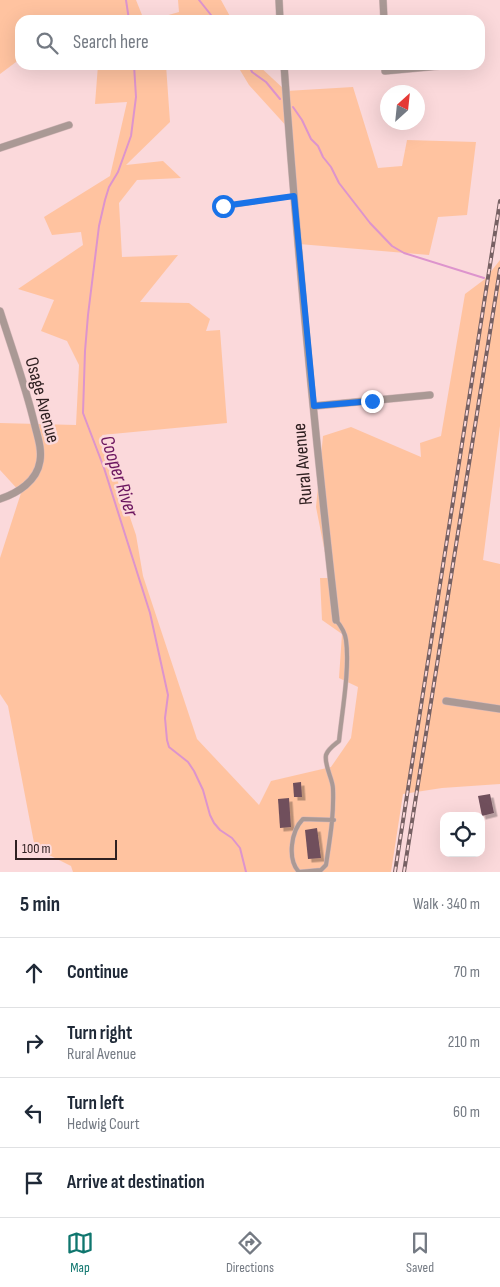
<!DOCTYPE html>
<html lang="en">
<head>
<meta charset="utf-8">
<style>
	body { margin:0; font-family:"Sofia Sans Condensed",sans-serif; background:#f2f2f3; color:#1f2937 }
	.controls { position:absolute; right:15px; bottom:15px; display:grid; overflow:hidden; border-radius:10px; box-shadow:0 5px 20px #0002 }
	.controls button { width:45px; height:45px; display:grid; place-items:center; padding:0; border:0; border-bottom:1px solid #e0e1e3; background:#fff; color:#1f2937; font:25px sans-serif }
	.compass { position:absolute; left:380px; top:85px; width:45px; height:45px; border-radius:50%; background:#fff; box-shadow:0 5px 20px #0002; rotate:27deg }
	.scale { position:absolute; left:15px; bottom:12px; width:102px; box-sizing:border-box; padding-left:5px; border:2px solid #2f2021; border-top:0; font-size:14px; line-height:18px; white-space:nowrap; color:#2f2021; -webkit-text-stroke:4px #fbd9db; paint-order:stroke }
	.stop { position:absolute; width:15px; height:15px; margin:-11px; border:4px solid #1a73e8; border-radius:50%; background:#fff }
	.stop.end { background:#1a73e8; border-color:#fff; box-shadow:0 1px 5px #0008 }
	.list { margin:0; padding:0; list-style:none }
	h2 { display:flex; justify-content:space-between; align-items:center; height:65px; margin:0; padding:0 20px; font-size:21px }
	h2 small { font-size:16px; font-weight:400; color:#747a83 }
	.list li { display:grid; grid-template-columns:32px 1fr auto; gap:15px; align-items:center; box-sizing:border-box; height:70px; padding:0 20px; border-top:1px solid #e0e1e3 }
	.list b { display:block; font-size:19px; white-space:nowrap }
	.list p { margin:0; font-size:16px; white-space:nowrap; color:#747a83 }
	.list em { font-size:16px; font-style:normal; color:#747a83 }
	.icon { flex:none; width:28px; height:28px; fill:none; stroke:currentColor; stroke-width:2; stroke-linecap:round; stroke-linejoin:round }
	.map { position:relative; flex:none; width:500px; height:872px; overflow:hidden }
	.search { position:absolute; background:#fff; box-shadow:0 5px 20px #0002; left:15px; right:15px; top:15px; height:55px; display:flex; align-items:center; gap:12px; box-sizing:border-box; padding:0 18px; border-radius:15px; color:#747a83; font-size:19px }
	.sheet { height:345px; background:#fff }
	nav { display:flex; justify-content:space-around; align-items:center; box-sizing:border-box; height:70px; border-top:1px solid #e0e1e3; background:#fff; font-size:14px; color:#747a83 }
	nav a { display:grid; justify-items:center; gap:2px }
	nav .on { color:#0f766e }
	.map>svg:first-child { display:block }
	.green { fill:#ffc3a0 }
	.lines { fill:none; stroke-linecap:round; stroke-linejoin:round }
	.stream { stroke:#dd94cd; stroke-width:2 }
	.building { fill:#70505c; filter:url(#shadow) }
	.service-casing { stroke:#d6b8ba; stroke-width:5 }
	.minor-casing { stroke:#d6b8ba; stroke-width:8 }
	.service { stroke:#aa9995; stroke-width:4 }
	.minor { stroke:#aa9995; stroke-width:7 }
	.rail-casing { stroke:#776163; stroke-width:4 }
	.rail { stroke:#fbd9db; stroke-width:2; stroke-dasharray:5.5; stroke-linecap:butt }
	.route { stroke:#1a73e8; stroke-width:6 }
	.labels { text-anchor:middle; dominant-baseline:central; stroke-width:5; stroke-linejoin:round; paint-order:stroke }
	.street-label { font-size:19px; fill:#2f2021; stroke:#fbd9db }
	.water-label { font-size:20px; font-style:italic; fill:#6c165f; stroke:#fbd9db }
</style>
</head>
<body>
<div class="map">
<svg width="500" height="872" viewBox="0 0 500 872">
	<defs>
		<filter id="shadow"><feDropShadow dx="3.5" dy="3.5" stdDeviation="0" flood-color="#0004"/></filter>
	</defs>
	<rect width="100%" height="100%" fill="#fbd9db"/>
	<!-- green -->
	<g class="green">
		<polygon points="0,0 136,0 144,20 20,20 20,59 0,74"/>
		<polygon points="178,0 221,0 232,20 189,20 184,18 180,20 151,20 179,12"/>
		<polygon points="98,65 166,65 170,122 126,165 163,161 181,178 137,180 119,203 122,257 178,255 140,302 189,303 210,319 206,331 220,330 227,423 102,435 136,535 143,576 197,739 259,805 271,781 331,767 351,738 358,687 339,678 342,634 322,620 320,578 330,578 316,507 323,436 351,427 421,457 420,443 441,436 465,294 485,279 500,260 500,426 483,560 500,564 500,784 442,788 403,794 391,872 73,872 71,866 35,848 8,706 0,694 0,558 21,493 0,470 0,423 76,425 79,365 67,341 41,331 54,300 18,289 83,245 81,232 52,235 44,217 110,176 127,102 95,104"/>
		<polygon points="237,65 258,65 286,91 353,87 378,168 402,166 407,140 476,142 467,215 438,217 429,255 299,244 289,129 249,85"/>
	</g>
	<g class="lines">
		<!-- stream -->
		<g class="stream">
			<polyline points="126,0 129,20"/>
			<polyline points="199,0 215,20"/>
			<polyline points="134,65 136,97 131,136 118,172 109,187 105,200 99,226 88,315 85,351 83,413 104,468 150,613 168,695 165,718 167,740 169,747 188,762 194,771 203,790 210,815 214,823 220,830 232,838 240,848 246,872"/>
			<polyline points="249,65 252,72 266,82 280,99"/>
			<polyline points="293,107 302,120 311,139 318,146 323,157 331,167 339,183 370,223 392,246 404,253 484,278"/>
		</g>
	</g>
	<!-- building -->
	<g class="building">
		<polygon points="301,782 302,797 294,797 293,783"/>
		<polygon points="490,794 494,813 482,816 478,796"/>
		<polygon points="289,798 291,827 280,828 278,799"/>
		<polygon points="317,828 321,858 308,859 305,830"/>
	</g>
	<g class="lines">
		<!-- service casing -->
		<g class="service-casing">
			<g id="service">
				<polyline points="223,207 294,196"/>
				<path d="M334,820L303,819C291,831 287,859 299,872L321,870L326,865C330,838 334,816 333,789C333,779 324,766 326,755C328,749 334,745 339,741C342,712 350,668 346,640C345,632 341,626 336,620"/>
			</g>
		</g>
		<!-- minor casing -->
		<g class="minor-casing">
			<g id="minor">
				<polyline points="279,0 280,20"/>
				<polyline points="383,0 384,20"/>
				<path d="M284,65C297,250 315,435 336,620"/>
				<polyline points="385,65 385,71 450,65"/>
				<polyline points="0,148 69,125"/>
				<path d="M0,311C12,349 26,387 35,426C38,438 42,449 40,461C37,481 18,493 0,499"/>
				<polyline points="314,406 430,395"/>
				<polyline points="446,701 500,709"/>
			</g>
		</g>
		<!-- service -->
		<use href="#service" class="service"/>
		<!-- minor -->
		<use href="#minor" class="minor"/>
		<!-- rail casing -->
		<g class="rail-casing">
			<g id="rail">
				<polyline points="395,872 500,201"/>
				<polyline points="404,872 500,269"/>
			</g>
		</g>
		<!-- rail -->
		<use href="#rail" class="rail"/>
	</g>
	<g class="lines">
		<!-- route -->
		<polyline class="route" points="223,206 294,196 314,406 372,401"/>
	</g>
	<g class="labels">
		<!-- street labels -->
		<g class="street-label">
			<text transform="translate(42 400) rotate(75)">Osage Avenue</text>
			<text transform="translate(303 464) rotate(-95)">Rural Avenue</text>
		</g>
		<!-- water labels -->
		<g class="water-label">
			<text transform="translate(119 476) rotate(72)">Cooper River</text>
		</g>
	</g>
</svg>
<div class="controls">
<button><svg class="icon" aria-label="locate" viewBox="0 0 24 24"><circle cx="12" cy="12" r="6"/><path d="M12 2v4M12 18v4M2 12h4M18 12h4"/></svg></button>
</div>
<svg class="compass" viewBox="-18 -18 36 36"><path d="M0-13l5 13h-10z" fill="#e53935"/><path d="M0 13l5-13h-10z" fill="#747a83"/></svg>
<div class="scale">100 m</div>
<div class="stop" style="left:223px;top:206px"></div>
<div class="stop end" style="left:372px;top:401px"></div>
<div class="search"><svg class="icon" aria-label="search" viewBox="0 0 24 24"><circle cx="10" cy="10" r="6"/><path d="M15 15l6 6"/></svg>Search here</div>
</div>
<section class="sheet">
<h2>5 min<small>Walk · 340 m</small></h2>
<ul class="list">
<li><svg class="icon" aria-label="ahead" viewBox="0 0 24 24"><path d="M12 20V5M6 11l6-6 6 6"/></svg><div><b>Continue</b></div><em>70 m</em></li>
<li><svg class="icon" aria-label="right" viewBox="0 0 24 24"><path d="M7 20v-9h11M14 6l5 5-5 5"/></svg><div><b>Turn right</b><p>Rural Avenue</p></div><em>210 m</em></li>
<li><svg class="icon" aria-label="left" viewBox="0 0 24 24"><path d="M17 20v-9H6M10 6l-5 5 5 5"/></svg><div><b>Turn left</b><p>Hedwig Court</p></div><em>60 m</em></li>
<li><svg class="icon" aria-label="arrive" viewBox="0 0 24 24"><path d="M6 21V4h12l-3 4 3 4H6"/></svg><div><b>Arrive at destination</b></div></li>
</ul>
</section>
<nav>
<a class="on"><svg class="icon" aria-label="map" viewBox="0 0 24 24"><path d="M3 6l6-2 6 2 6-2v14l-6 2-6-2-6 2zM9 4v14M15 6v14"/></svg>Map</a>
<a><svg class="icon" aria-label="directions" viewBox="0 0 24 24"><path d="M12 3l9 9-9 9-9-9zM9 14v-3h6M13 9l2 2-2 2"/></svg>Directions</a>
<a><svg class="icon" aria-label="saved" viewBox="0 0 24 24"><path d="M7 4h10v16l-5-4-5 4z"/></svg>Saved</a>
</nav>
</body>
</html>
